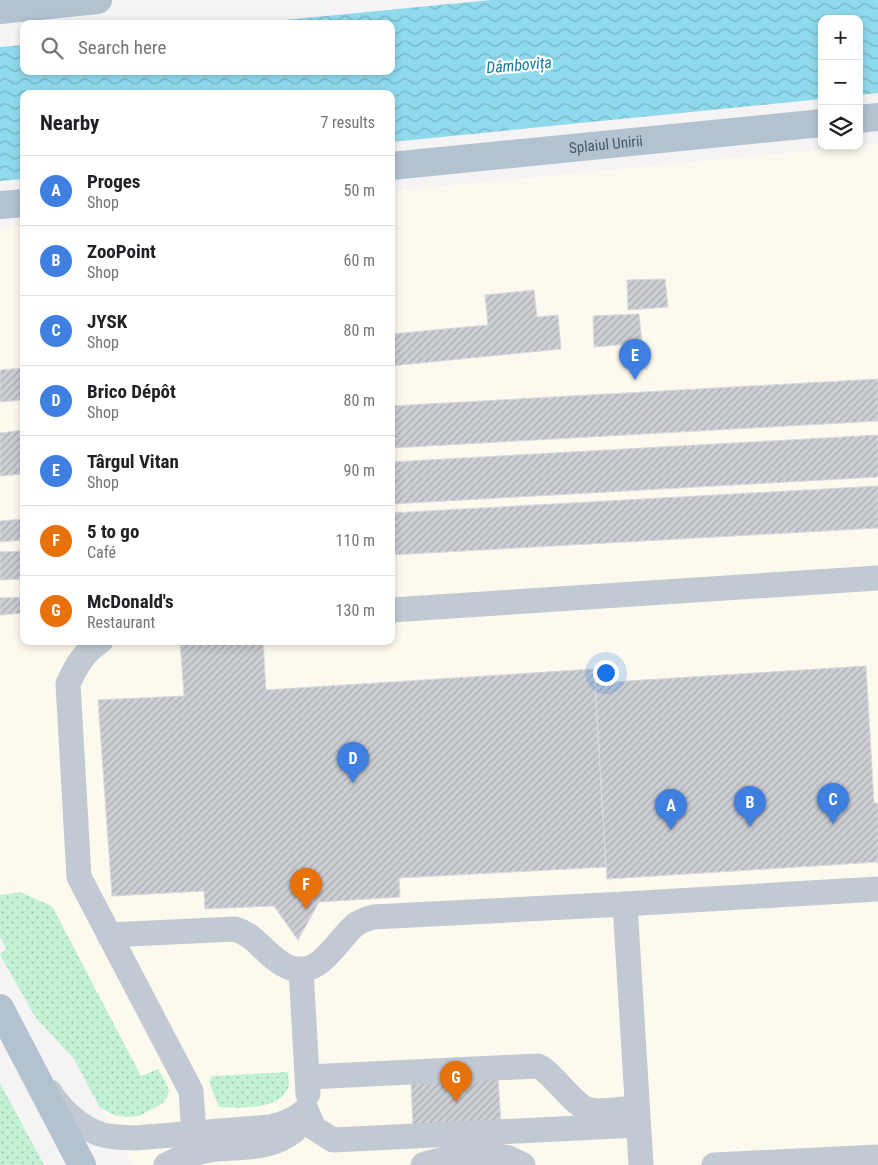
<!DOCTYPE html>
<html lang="en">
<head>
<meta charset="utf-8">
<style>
	body { margin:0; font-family:"Roboto Condensed",sans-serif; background:#f6f6f6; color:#202124 }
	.controls { position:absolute; right:15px; top:15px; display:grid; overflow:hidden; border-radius:10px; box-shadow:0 2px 8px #0003 }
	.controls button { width:45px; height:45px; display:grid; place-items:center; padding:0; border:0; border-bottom:1px solid #e0e0e0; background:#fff; color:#202124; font:25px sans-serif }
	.you { position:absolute; left:605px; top:672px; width:18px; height:18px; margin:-12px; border:4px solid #fff; border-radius:50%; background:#1a73e8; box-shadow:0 0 0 8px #1a73e833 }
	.badge { display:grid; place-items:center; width:32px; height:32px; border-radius:50%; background:#0f766e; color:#fff; font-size:16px; font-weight:700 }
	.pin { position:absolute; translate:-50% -41px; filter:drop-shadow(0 1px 2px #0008) }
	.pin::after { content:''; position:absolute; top:26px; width:18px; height:15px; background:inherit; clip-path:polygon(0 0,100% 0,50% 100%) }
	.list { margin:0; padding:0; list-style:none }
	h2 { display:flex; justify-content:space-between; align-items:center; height:65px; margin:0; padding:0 20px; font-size:21px }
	h2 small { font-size:16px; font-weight:400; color:#757577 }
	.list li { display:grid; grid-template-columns:32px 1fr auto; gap:15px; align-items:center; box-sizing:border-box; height:70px; padding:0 20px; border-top:1px solid #e0e0e0 }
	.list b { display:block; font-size:19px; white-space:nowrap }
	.list p { margin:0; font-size:16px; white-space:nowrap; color:#757577 }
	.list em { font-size:16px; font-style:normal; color:#757577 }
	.icon { flex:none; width:28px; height:28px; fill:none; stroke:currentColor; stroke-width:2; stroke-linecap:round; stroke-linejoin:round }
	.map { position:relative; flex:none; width:878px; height:1165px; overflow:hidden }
	.search { position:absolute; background:#fff; box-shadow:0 2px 8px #0003; left:20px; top:20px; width:375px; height:55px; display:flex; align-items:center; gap:12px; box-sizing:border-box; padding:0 18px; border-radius:10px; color:#757577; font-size:19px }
	.panel { position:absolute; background:#fff; box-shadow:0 2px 8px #0003; left:20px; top:90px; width:375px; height:555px; border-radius:10px }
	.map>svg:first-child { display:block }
	.commercial { fill:#fdf9ef }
	.grass { fill:url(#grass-dots) }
	.water { fill:url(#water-waves) }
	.building { fill:url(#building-hatch); stroke:#d7d9de }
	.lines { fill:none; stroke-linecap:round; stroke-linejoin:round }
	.minor { stroke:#c1cad2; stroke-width:25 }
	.major { stroke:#b3c2d1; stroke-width:28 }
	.labels { text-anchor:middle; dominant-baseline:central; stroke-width:4.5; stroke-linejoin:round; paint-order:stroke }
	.street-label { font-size:15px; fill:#4a5661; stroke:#fff }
	.water-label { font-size:16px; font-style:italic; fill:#0c7c9b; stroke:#fff }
</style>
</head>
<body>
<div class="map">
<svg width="878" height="1165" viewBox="0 0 878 1165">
	<defs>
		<pattern id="grass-dots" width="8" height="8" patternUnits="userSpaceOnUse" patternTransform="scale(1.25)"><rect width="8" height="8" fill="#c3f1d5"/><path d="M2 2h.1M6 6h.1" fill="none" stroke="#a0c6b0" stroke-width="1.8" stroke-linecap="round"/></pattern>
		<pattern id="water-waves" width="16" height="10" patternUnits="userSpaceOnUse" patternTransform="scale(1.25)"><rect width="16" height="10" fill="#90daee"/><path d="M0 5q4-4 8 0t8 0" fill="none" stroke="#78b4c4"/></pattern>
		<pattern id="building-hatch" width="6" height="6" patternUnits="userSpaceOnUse" patternTransform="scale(1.25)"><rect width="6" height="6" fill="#cdcfd5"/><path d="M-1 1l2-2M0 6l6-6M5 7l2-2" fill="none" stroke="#a8abb0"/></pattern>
	</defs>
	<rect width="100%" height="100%" fill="#f5f3f3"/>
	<!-- commercial -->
	<polygon class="commercial" points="878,144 878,1165 133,1165 0,928 0,228 24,226 24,641 391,641 391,191"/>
	<!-- grass -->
	<g class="grass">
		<polygon points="20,892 52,906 141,1076 158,1069 166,1082 169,1091 167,1097 162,1104 139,1116 126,1117 114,1115 100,1108 74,1059 36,1018 0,955 6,948 0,937 0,895"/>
		<path d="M288,1072C288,1076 289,1081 289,1084C284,1111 239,1108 219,1107L209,1082L212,1076Z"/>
		<polygon points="0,1083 44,1165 0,1165"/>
	</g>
	<!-- water -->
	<polygon class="water" points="491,0 878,0 878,93 859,95 859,19 822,19 822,99 391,142 391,94 24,94 24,179 0,181 0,47 24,45 24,71 391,71 391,24 244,24"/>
	<!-- building -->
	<g class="building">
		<polygon points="665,279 668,307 628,310 627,280"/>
		<polygon points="534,290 537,317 558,315 561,349 391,366 391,334 488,325 485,295"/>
		<polygon points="639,314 642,343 594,347 593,316"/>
		<polygon points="24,368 24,400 0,402 0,370"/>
		<polygon points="878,379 878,421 391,448 391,406"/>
		<polygon points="24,430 24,474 0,476 0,433"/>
		<polygon points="878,435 878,477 391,504 391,462"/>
		<polygon points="878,486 878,528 391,555 391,513"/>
		<polygon points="24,519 24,540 0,542 0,521"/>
		<polygon points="24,551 24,579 0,580 0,552"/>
		<polygon points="24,597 24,613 0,615 0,598"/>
		<polygon points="180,641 263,641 266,690 594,669 606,867 399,878 400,897 319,902 298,940 274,906 205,909 204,891 112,896 98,700 184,696"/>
		<polygon points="866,666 874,803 878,803 878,862 607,879 595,683"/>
		<polygon points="498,1076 501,1123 413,1128 411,1081"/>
	</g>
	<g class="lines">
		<!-- minor -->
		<g class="minor">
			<polyline points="391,610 878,578"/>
			<path d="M101,641C84,652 76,666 68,684L79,877L191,1091L194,1133"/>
			<polyline points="625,904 641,1165"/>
			<path d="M109,935L234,929C256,934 267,958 288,967C319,980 336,941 355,925C360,921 367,919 373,917L625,904L878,889"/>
			<polyline points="301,969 308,1094"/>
			<path d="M308,1077L538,1066C556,1075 574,1108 591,1110C601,1112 612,1110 622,1109"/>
			<path d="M50,1092C60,1109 81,1128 100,1134C111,1138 123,1137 135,1138L270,1127C284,1124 294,1120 306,1110"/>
			<polyline points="306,1110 314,1128 333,1140 638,1125"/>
			<path d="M166,1165C180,1158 195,1152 210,1150C240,1146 269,1151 294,1131"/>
			<path d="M423,1165C438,1158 494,1153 509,1158C514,1160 519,1163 523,1165"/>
			<polyline points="714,1165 878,1157"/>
		</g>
		<!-- major -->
		<g class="major">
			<polyline points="0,10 98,0"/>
			<polyline points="859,119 878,117"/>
			<path id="s1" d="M391,166L822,123"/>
			<polyline points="0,205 24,203"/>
			<polyline points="0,1008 82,1165"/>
		</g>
	</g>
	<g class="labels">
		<!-- street labels -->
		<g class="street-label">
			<text stroke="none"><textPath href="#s1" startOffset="216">Splaiul Unirii</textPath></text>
		</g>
		<!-- water labels -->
		<g class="water-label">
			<text transform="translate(519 65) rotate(-5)">Dâmbovița</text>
		</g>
	</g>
</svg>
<div class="controls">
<button>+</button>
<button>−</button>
<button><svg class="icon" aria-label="layers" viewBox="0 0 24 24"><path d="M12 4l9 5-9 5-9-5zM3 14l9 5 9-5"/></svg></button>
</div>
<div class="you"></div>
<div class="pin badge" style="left:671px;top:830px;background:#3f7fe0">A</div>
<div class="pin badge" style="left:750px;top:827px;background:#3f7fe0">B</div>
<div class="pin badge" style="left:833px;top:824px;background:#3f7fe0">C</div>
<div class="pin badge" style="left:353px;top:783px;background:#3f7fe0">D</div>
<div class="pin badge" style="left:635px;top:380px;background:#3f7fe0">E</div>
<div class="pin badge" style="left:306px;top:909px;background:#e8710a">F</div>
<div class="pin badge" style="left:456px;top:1102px;background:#e8710a">G</div>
<div class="search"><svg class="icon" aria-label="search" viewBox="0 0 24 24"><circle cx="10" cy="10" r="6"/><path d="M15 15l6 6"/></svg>Search here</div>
<section class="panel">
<h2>Nearby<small>7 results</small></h2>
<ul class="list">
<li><span class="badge" style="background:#3f7fe0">A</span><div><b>Proges</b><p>Shop</p></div><em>50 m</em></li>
<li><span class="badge" style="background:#3f7fe0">B</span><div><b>ZooPoint</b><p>Shop</p></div><em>60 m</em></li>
<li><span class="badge" style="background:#3f7fe0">C</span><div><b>JYSK</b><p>Shop</p></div><em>80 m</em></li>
<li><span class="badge" style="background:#3f7fe0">D</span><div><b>Brico Dépôt</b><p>Shop</p></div><em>80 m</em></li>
<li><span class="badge" style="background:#3f7fe0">E</span><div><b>Târgul Vitan</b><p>Shop</p></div><em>90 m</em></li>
<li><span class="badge" style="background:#e8710a">F</span><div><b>5 to go</b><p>Café</p></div><em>110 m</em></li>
<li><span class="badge" style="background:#e8710a">G</span><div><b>McDonald's</b><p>Restaurant</p></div><em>130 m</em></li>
</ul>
</section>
</div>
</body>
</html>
